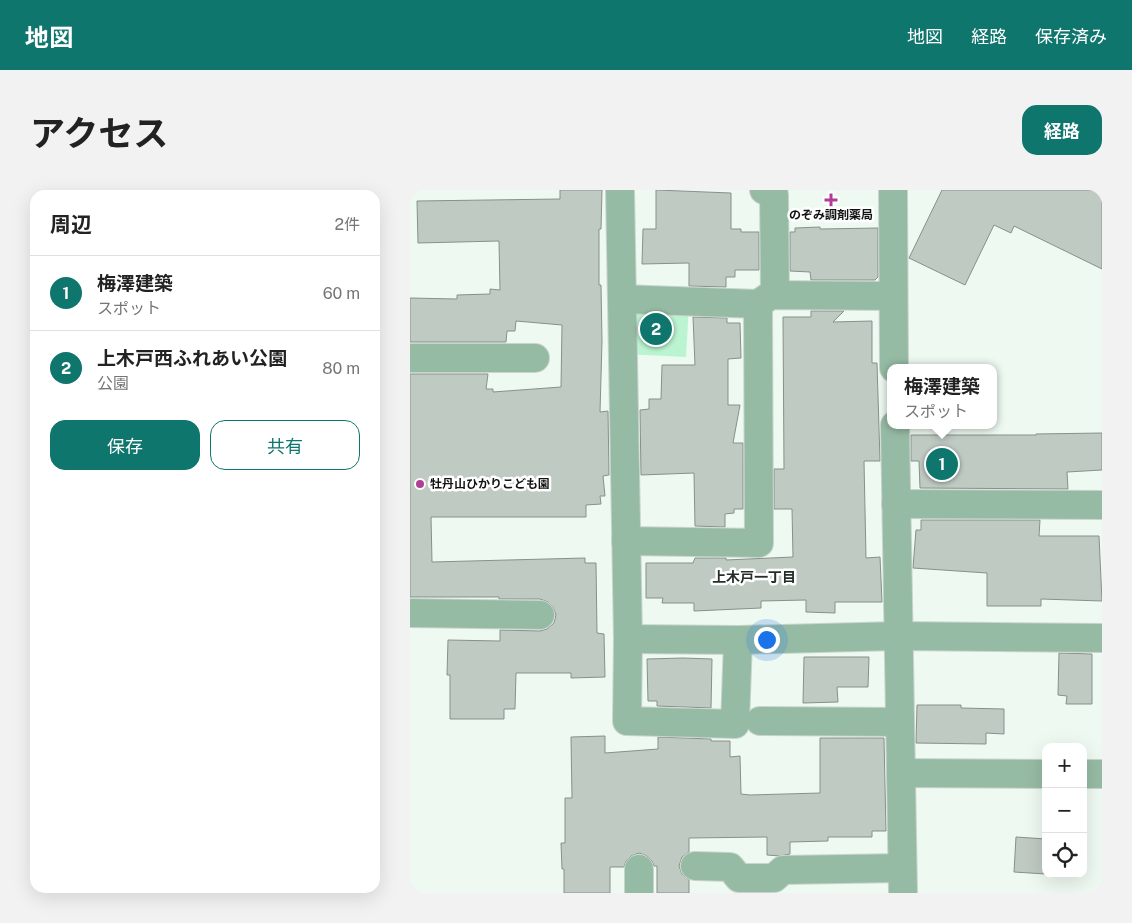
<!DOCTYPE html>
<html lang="ja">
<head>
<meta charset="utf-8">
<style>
	body { margin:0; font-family:"Public Sans","Noto Sans JP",sans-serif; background:#f2f2f2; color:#222 }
	.controls { position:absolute; right:15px; bottom:15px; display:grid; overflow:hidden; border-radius:10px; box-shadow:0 5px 20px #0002 }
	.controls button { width:45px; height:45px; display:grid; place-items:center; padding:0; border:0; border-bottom:1px solid #e0e0e0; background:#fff; color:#222; font:25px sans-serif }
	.you { position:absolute; left:356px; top:449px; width:18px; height:18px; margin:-12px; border:4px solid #fff; border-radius:50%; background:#1a73e8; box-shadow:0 0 0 8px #1a73e833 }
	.badge { display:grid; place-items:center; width:32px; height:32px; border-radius:50%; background:#0f766e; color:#fff; font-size:16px; font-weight:700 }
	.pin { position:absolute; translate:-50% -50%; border:2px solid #fff; box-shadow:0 1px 5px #0006 }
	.popup { position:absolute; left:477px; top:174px; width:110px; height:65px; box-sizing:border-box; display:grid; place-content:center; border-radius:10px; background:#fff; filter:drop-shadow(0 1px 4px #0005); font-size:16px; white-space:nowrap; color:#767676 }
	.popup b { font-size:19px; color:#222 }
	.popup::after { content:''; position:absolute; left:50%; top:100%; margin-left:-10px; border:10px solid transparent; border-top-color:#fff }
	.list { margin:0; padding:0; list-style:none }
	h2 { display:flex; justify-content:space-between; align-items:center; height:65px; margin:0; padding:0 20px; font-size:21px }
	h2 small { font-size:16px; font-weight:400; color:#767676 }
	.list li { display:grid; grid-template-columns:32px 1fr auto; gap:15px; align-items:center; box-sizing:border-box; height:75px; padding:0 20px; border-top:1px solid #e0e0e0 }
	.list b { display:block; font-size:19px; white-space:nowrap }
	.list p { margin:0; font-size:16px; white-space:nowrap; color:#767676 }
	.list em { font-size:16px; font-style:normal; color:#767676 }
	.actions { display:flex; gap:10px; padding:15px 20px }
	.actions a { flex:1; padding:11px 0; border:1px solid #0f766e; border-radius:15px; text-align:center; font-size:18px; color:#0f766e }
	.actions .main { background:#0f766e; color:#fff }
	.icon { flex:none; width:28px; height:28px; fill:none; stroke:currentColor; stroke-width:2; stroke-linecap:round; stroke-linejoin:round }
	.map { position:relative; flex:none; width:692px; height:703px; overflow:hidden; border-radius:15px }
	header { display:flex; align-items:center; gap:30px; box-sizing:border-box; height:70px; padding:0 25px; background:#0f766e; color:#fff }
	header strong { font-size:24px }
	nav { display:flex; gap:28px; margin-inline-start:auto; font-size:18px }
	.intro { display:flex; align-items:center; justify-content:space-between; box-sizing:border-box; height:120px; padding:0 30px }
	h1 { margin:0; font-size:35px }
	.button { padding:12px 22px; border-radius:15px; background:#0f766e; color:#fff; font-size:18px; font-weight:700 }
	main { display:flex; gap:30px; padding:0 30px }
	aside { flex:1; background:#fff; border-radius:15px; box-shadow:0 5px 20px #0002 }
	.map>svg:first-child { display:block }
	.green { fill:#bbf4d1 }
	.building { fill:#bfcac3; stroke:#87918b }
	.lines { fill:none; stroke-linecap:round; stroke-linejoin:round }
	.minor-casing { stroke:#cad4cd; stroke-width:30 }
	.minor { stroke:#96bba4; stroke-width:28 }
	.poi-dot { fill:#b13d96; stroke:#fff; stroke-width:2 }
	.labels { text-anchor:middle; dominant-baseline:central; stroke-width:5; stroke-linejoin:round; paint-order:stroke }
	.poi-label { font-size:12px; font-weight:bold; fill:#111412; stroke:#fff }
	.neighbourhood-label { font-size:14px; font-weight:bold; fill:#262e29; stroke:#fff }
</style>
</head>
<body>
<header>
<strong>地図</strong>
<nav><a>地図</a><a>経路</a><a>保存済み</a></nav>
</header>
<div class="intro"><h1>アクセス</h1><a class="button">経路</a></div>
<main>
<aside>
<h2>周辺<small>2件</small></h2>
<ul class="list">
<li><span class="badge">1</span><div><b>梅澤建築</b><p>スポット</p></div><em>60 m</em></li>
<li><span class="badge">2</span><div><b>上木戸西ふれあい公園</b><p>公園</p></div><em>80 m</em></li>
</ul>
<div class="actions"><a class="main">保存</a><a>共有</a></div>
</aside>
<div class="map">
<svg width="692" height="703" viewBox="0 0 692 703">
	<rect width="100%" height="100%" fill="#edf9f1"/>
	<!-- green -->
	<polygon class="green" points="214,111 279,114 276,167 214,164"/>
	<!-- building -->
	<g class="building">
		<polygon points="150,0 192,0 191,39 189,39 189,95 191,95 192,151 190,222 198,221 199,285 193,286 195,306 190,306 191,314 176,315 176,327 21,327 22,372 175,368 175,373 186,373 187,443 194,444 195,487 161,488 161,483 106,483 105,519 94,519 94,529 40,529 40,485 37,485 38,450 90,451 90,440 130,441 137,439 144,433 146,425 143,417 138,412 130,409 89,409 89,407 0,407 0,184 78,184 76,199 83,199 83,202 151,197 152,135 106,131 105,141 97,141 96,152 0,152 0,108 47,109 47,105 80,104 80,99 90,100 89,51 8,53 7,11 150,9"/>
		<polygon points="246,0 321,3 321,39 331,39 331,42 349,42 349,80 325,80 325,87 316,87 316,97 279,96 279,73 232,74 233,39 246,39"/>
		<polygon points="532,0 692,0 692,79 604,36 601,43 584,35 555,95 499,68"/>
		<polygon points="410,37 410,39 468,38 468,87 465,90 401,90 400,82 380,81 380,42 385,42 385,38"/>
		<polygon points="401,121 434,121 423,132 462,131 462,173 467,173 470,271 454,271 456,368 470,367 472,412 425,412 425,423 396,422 396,410 351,411 351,418 284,421 284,413 252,413 253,408 236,408 236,373 283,373 285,368 316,368 316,370 383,367 382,319 364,319 364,279 374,279 373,127 401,127"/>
		<polygon points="283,127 317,128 317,133 330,133 331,168 318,169 318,215 330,215 323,253 333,253 333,319 324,319 324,323 315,324 315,337 285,336 284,283 231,285 230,220 239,219 239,209 251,209 252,175 285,175"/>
		<polygon points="692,243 692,280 657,282 658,299 510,298 509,271 501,271 501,245 626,245 626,244"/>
		<polygon points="511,330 630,330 629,346 689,346 692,411 631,409 631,416 577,416 577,383 503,378 506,340 511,340"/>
		<polygon points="649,463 682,464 682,514 656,514 657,506 648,505"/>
		<polygon points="394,467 459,467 458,497 427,497 428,512 393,513"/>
		<polygon points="273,468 302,469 301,518 247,516 247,511 238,511 237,469"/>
		<polygon points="507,515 551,515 551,518 594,519 594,544 576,543 576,554 506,553"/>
		<polygon points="195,546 195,563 248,559 248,547 301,549 301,551 320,551 320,567 330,566 331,604 340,605 410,603 410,548 474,548 476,641 462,641 462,647 418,647 418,651 380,652 380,664 370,666 357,665 357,647 279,648 279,662 272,667 269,676 272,684 279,690 279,703 247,703 247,676 244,676 242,671 237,666 229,663 221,666 216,671 214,677 200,677 200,703 154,703 154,679 152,679 151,653 155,653 155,608 162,608 161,547"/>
		<polygon points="606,647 636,649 636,684 604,682"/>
	</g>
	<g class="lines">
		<!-- minor casing -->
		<g class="minor-casing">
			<g id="minor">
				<polyline points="210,0 218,449 217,531 325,534 328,450"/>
				<polyline points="354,0 364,5 365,105"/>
				<polyline points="483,0 484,178"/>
				<polyline points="212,109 348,114 361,105 483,106"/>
				<polyline points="0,168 125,168"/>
				<polyline points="485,235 493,703"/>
				<polyline points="486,314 692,315"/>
				<polyline points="216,351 349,353 348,114"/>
				<polyline points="0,423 130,425"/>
				<polyline points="218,449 328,450 488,446 692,448"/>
				<polyline points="350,531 490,532"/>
				<polyline points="491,583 636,584"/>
				<polyline points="673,584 692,584"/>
				<polyline points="285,676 320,677 329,688 364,688 373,680 492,678"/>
				<polyline points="229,703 229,679"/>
			</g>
		</g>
		<!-- minor -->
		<use href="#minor" class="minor"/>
	</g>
	<!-- markers -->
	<g class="poi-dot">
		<path d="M418.5 2.5h5v5h5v5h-5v5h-5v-5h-5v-5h5z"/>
		<circle cx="10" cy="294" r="5"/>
	</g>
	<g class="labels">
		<!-- poi labels -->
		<g class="poi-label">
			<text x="421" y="25">のぞみ調剤薬局</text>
			<text x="20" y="294" text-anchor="start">牡丹山ひかりこども園</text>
		</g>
		<!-- neighbourhood labels -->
		<g class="neighbourhood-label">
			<text x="344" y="387">上木戸一丁目</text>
		</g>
	</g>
</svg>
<div class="controls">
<button>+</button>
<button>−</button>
<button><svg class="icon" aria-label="locate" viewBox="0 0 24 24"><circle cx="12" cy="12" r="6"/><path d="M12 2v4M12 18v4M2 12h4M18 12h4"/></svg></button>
</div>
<div class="you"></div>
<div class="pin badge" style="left:532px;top:274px">1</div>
<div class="popup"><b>梅澤建築</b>スポット</div>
<div class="pin badge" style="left:246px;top:139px">2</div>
</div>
</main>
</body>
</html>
